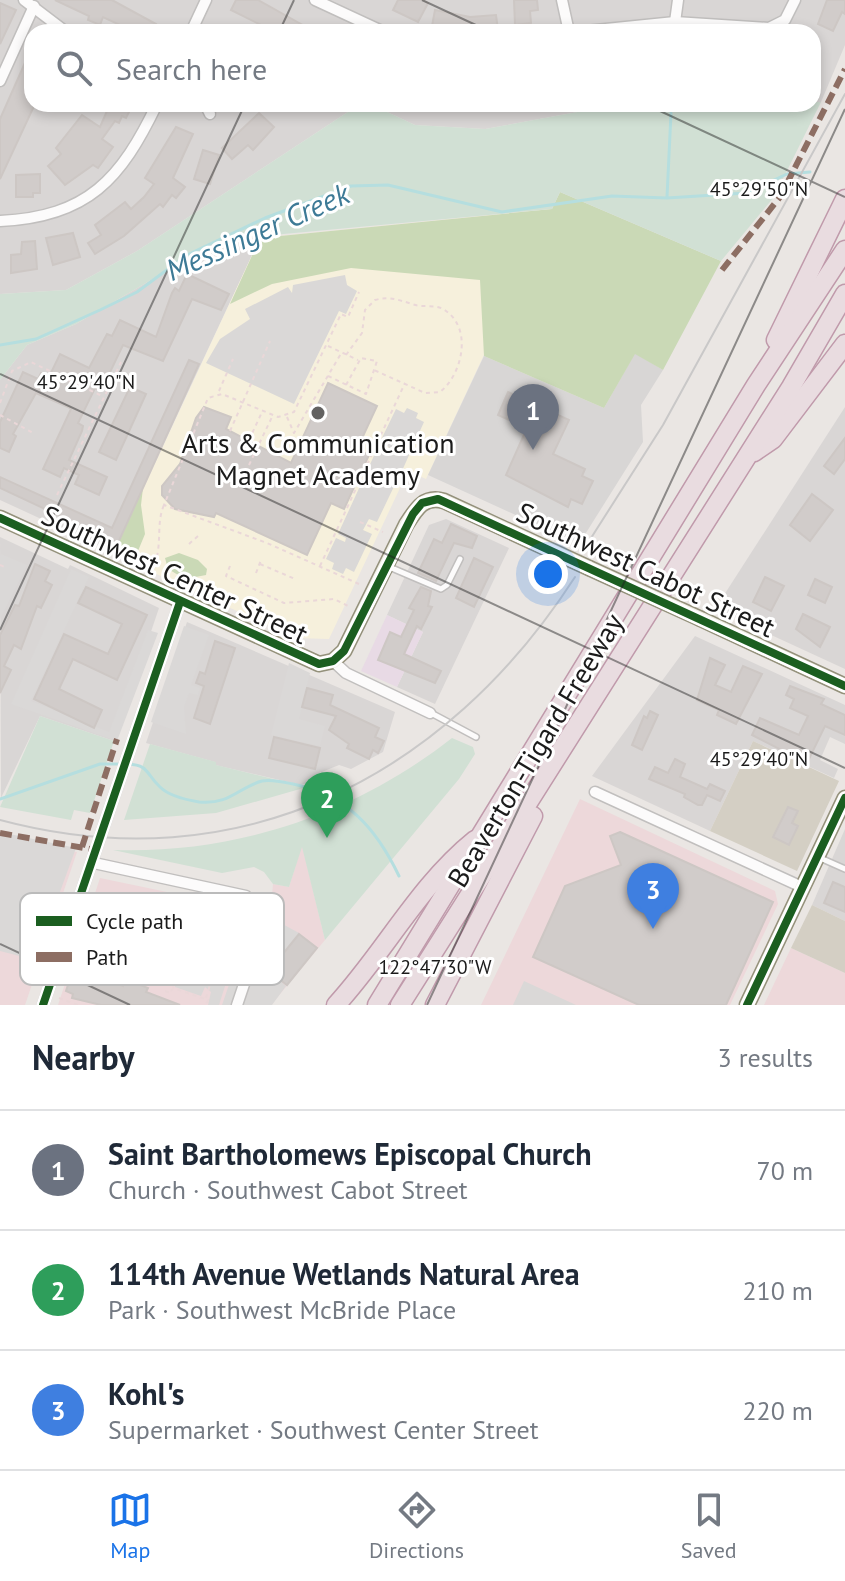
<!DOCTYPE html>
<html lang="en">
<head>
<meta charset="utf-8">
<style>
	body { margin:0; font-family:"PT Sans",sans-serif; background:#f6f6f7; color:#1f2937 }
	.you { position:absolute; left:548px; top:574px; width:28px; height:28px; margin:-20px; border:6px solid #fff; border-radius:50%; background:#1a73e8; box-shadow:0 0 0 12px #1a73e833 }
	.badge { display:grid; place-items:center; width:52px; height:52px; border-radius:50%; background:#1a73e8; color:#fff; font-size:26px; font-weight:700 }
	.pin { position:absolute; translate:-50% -66px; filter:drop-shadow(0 2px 4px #0008) }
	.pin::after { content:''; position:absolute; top:42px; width:28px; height:24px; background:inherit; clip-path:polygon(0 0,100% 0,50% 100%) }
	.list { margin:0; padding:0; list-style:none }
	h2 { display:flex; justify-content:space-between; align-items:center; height:104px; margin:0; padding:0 32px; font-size:34px }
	h2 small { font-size:26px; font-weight:400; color:#747a83 }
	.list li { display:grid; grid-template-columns:52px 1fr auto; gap:24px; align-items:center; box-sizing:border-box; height:120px; padding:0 32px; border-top:2px solid #e0e1e3 }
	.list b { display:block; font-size:30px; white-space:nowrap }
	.list p { margin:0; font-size:26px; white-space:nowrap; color:#747a83 }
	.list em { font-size:26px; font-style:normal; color:#747a83 }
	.icon { flex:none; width:44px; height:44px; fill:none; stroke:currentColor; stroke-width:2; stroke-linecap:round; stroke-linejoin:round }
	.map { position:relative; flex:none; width:845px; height:1005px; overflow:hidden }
	.search { position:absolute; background:#fff; box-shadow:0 4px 12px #0003; left:24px; right:24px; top:24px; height:88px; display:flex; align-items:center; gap:20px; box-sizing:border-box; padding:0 28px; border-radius:24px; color:#747a83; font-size:30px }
	.sheet { height:464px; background:#fff }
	nav { display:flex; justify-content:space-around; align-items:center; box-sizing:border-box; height:112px; border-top:2px solid #e0e1e3; background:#fff; font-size:22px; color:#747a83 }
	nav a { display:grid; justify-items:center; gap:4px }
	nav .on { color:#1a73e8 }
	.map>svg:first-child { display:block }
	.residential { fill:#d9d6d5 }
	.commercial { fill:#edd8da }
	.industrial { fill:#e8dae5 }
	.education { fill:#f6f0dc }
	.religious { fill:#d8d6d5 }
	.construction { fill:#d4cfc4 }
	.forest { fill:#cad9b6 }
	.wetland { fill:#d1e0d4 }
	.parking { fill:#dad8d7 }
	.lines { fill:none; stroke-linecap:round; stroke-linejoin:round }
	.stream { stroke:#b5dedf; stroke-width:3 }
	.building { fill:#d1ccca; stroke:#cdc7c4; stroke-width:2 }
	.lane-casing { stroke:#c1bfbe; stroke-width:8 }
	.street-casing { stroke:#c1bfbe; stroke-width:13 }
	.secondary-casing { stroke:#94917b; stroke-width:17 }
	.highway-casing { stroke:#c09aab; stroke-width:21 }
	.path { stroke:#ead7d8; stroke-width:2; stroke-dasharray:4 4; stroke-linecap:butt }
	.lane { stroke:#fcfbfb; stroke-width:5 }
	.street { stroke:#fcfbfb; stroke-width:10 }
	.secondary { stroke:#f2f0e8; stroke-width:14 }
	.highway { stroke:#e9dce0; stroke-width:18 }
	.tram { stroke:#c9c8c8; stroke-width:2 }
	.secondary-bridge-casing { stroke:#94917b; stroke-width:17; stroke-linecap:butt }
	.secondary-bridge { stroke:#f2f0e8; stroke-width:14 }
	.quiet { stroke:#8d6e63; stroke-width:6; stroke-dasharray:12 6; stroke-linecap:butt }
	.cycleway-casing { stroke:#fff; stroke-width:13 }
	.cycleway { stroke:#1b5e20; stroke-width:8 }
	.ticks { fill:none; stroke:#1b1b1b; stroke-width:2; stroke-opacity:0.45 }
	.poi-dot { fill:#636261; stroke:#fff; stroke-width:3 }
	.labels { text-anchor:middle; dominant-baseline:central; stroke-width:6; stroke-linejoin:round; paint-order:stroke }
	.poi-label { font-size:28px; fill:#1b1b1b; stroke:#fff }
	.street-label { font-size:28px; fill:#1b1b1b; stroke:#fff }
	.water-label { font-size:30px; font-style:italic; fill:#3d7a96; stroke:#fff }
	.key { fill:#fff; stroke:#bbb; stroke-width:2 }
	.key-label { font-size:22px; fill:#1b1b1b }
	.ticks-label { font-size:20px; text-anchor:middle; fill:#1b1b1b; stroke:#fff; stroke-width:6; stroke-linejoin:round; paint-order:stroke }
</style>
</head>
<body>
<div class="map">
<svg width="845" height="1005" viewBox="0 0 845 1005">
	<rect width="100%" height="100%" fill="#eae6e3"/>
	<!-- residential -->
	<g class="residential">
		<polygon points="0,0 845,0 845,45 821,102 813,102 813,32 32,32 32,104 360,104 137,251 66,290 0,294"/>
		<polygon points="370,104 621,104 485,129 415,125"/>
		<polygon points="260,238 113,552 0,500 0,380 27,345 76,324 219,240"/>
		<polygon points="845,407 845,669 715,609"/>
		<polygon points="446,519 509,548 435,704 397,687 423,632 387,615 429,525"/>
		<polygon points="0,537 68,569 70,565 159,608 114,741 40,716 1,798"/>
		<polygon points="187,622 395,712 383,752 351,769 339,765 317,774 315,780 301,785 215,765 215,762 146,743"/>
		<polygon points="695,636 845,705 845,744 830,737 820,760 838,769 834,778 753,741 710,831 592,776"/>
		<polygon points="845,829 845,921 812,905"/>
	</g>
	<!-- commercial -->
	<g class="commercial">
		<polygon points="580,799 775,891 778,904 730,1005 481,1005"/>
		<polygon points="0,837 77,852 25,1005 0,1005"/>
		<polygon points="302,845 325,940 271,1005 58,1005 100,878 215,902 232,917 249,921 261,917 271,907 273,884 289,887"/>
		<polygon points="791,948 845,973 845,1005 764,1005"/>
	</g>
	<!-- industrial -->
	<polygon class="industrial" points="387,615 423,632 397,687 361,671"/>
	<!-- education -->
	<polygon class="education" points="552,209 426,479 408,471 329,639 296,638 113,554 260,238"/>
	<!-- religious -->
	<polygon class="religious" points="635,353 663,370 641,405 643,442 579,544 428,475 484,356 604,408"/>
	<!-- construction -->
	<g class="construction">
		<polygon points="753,741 839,781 797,871 710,831"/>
		<polygon points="812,905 845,921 845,973 791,948"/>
	</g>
	<!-- forest -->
	<g class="forest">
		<polygon points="560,192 721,261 663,370 635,354 604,408 484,356 480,280 351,268 272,284 230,304 260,238 552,209"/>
		<polygon points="143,488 141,505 145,534 133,563 113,554"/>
		<polygon points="179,553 198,560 207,569 206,575 185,579 168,569 165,558"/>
	</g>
	<!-- wetland -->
	<g class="wetland">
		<polygon points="813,102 821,102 774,197 721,261 560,192 552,209 219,240 76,324 27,345 0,380 0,294 66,290 137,251 360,104 370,104 415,125 485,129 621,104"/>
		<polygon points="40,716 114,741 90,813 74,810 71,820 0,807"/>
		<path d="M452,738L473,747L475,754L459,779L325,940L302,847L289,887L273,884L264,872L254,867L222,873L113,850C237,854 355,814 452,738Z"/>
		<polygon points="150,744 216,762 216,765 307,787 216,813 124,820"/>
	</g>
	<!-- parking -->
	<g class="parking">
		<polygon points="345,275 347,285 357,291 346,314 339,311 294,404 206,363 220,339 250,319 245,309 288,287 292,293 293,285"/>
		<polygon points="407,408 418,413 416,418 424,422 401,473 392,469 391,472 399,476 377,522 369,519 363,530 372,534 354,572 346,568 343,574 332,569 334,563 326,559 336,538 345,542 346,538 338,534 378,447 387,451 389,447 380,442 396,409 404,413"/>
		<polygon points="1,554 27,565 0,619 0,556"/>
		<polygon points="71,569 89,577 31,701 109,732 148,630 158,633 117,741 11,704"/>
		<polygon points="184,626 209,635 191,685 200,688 198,695 189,693 184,707 186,734 151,722"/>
		<polygon points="289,663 310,673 299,719 325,726 320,746 271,735"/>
		<polygon points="0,832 76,848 35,960 0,951"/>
		<polygon points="128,902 171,918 169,927 172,927 175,919 219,934 216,942 220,944 224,943 232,919 245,923 219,1005 208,1005 211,992 205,987 201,996 175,987 176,977 136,963 132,972 106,963 110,952 101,948 114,909 124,911"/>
		<polygon points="266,915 299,933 269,971 286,986 272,1005 222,1005 248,929 254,928 251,922"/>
		<polygon points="524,981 576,1005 513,1005"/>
	</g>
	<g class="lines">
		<!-- stream -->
		<g class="stream">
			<polyline points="667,197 671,113"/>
			<polyline points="0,345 36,339 100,310 137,292 187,255 265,218 351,186 388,185 502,212 612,196 667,198 746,193 787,174 810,172"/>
			<path d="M128,764C149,765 146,774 160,787C169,796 187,800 199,802C230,805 239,787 262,781C272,779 283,782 293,784C347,795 376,828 399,876"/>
			<polyline points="0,799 100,764 121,764"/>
		</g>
	</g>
	<!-- building -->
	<g class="building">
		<polygon points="55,0 112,0 156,24 153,32 135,32 103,17 100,25 88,20 89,16"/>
		<polygon points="236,0 258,0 315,32 260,32 263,26 231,10"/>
		<polygon points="398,0 423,0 428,3 418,22 393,10"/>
		<polygon points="514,0 537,0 538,10 530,11 531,23 515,25"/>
		<polygon points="827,0 845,0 845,14 842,12 833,31 818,24"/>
		<polygon points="0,3 16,10 0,44"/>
		<polygon points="435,10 470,17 496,15 498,30 462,32 432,26"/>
		<polygon points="32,47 32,104 35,104 0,179 0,119"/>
		<polygon points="110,104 133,104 126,118 122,116 119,123 115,121 102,139 113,147 98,168 93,165 65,185 48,166 61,154 56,148 82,115 100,127"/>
		<polygon points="259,113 274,127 253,150 248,145 232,159 222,148"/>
		<polygon points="176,127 193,134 173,178 185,187 176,198 172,195 163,207 160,204 124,236 95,254 88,243 101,235 95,225 125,202 131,209 144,197 154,184 145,178"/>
		<polygon points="203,150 219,155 210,184 194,179"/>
		<polygon points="40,174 40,193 33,193 33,197 16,197 16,175"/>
		<polygon points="73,233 80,257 53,265 46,238"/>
		<polygon points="35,241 37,269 11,273 11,255 21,254 22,242"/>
		<polygon points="187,274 229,294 221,310 192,299 163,361 123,345 101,391 95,388 78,423 83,426 82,431 69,460 107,477 99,495 75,484 79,475 64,468 60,477 43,469 71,409 68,407 36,393 13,434 16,436 9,452 0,448 0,422 23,372 38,379 41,373 49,377 60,354 89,368 107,334 112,336 120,320 156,337 172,293 175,288 179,291"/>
		<polygon points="189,360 199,364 118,543 0,488 0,477 112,528"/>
		<polygon points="328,383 377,406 357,449 369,455 344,509 331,503 307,555 216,513 214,517 175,509 162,495 162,486 180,464 196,418 204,407 231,417 226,429 291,463"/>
		<polygon points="130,387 146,394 116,460 99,452"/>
		<polygon points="508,392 569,420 553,454 585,469 582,476 593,481 582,504 571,499 568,507 506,475 527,428 498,415"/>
		<polygon points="845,438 845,459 834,474 824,466"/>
		<polygon points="812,494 833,510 810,541 790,525"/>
		<polygon points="451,524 477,536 472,548 454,543 436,581 418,573 434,539 442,543"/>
		<polygon points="474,558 493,567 474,607 456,598"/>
		<polygon points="35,564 50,571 45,581 52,585 41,608 37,606 21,649 14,645 4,666 11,670 0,693 0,635 15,605 19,606"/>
		<polygon points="765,577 784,586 771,611 753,602"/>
		<polygon points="815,579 832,587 825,603 808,595"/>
		<polygon points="86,587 147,615 117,680 73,659 59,689 102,710 94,728 34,699 64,634 108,654 122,624 78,603"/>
		<polygon points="421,587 431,591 428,606 432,607 421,629 417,626 404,654 441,671 435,683 378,660 390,632 401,637 414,610 409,608"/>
		<polygon points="803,614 830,627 820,647 796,629"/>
		<polygon points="215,641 235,648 210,724 194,718 204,686 196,683 200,672 205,674"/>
		<polygon points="710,658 725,665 715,685 731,692 743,666 762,674 736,724 717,715 719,710 697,700"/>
		<polygon points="790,686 824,699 821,704 845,715 845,735 825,726 807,763 752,735 760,718 799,735 808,716 790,708 794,699 786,695"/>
		<polygon points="307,688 333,695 330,705 379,728 375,737 384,741 378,753 373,750 369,759 347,748 349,744 329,730 336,716 302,707"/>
		<polygon points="650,711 658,715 642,750 632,745 644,716 647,718"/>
		<polygon points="274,737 320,748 315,769 269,758"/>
		<polygon points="675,759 685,764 680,777 707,789 710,784 725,791 720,801 707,795 702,805 698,805 684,797 685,794 649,779 655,767 668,773"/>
		<polygon points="788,807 798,811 792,823 798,826 789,845 773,837"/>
		<polygon points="620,832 773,902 726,1005 639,1005 533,957 565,886 621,865 610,836"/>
		<polygon points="833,882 845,887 845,912 824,903"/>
		<polygon points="299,934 317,948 287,985 269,971"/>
		<polygon points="82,968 123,986 125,979 148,988 146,992 180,1005 101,1005 72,998 73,994 66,991 73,970 81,973"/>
	</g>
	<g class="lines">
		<!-- lane casing -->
		<g class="lane-casing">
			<g id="lane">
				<polyline points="387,566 441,589 447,585 460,559"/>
				<polyline points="431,713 476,737"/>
				<polyline points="818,857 845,869"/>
			</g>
		</g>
		<!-- street casing -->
		<g class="street-casing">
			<g id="street">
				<polyline points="24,0 66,32"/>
				<polyline points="315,0 384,32"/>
				<polyline points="562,0 569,32"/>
				<polyline points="675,22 678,0"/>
				<polyline points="191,32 206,0"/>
				<polyline points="576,32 675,22 769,28 785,20 795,0"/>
				<polyline points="0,81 34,6"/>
				<polyline points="205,104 210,114"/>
				<path d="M0,221C88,217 121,179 157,104"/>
				<polyline points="333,661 346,673 430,713"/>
				<polyline points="595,792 802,887"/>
				<polyline points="94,863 246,896 264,925 237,1005"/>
				<polyline points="43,1005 180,602"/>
			</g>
		</g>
		<!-- secondary casing -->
		<g class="secondary-casing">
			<g id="secondary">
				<path d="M0,518L319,664L333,661L344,651L406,525C416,509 424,495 444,501L589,568"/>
				<polyline points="701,619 845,686"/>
				<polyline points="747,1005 845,798"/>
			</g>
		</g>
		<!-- highway casing -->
		<g class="highway-casing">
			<g id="highway">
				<polyline points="776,340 845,199"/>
				<polyline points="754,452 773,439 845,344"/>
				<path d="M336,1005C384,953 419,885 475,840"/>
				<polyline points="377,1005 756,385 845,250"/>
				<polyline points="400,1005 791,387 845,294"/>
				<polyline points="435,1005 533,816"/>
			</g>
		</g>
		<!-- path -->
		<g class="path">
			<polyline points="328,346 358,360"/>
			<path d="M346,355L362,333L365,310L375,300C389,296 399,300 412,304C422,308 434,304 443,309C474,327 462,375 440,392L425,393L374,370"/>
			<polyline points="328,376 366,394 377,361 361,358 346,385"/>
			<polyline points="219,391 233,359"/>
			<polyline points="0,403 12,371 31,362 102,396"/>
			<polyline points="0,415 35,434"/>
			<polyline points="287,417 294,433 342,352"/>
			<polyline points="230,431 270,341"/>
			<polyline points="249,440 262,412"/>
			<polyline points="249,465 272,417"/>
			<polyline points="57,495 121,362"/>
			<polyline points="360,522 383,532"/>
			<polyline points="189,544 198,536"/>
			<polyline points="260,564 295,579"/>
			<polyline points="0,565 7,568"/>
			<polyline points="230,566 226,576 284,603 334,599 348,606"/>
			<polyline points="320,566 405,383"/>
			<path d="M152,572C164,544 155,526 164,505"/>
			<polyline points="256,573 261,560"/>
			<polyline points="359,584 267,543 164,505 208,398 222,394 278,417 294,412 341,314 348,317 359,292"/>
			<polyline points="74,955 133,974 136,965 176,979 173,988 208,1000 206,1005"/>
			<polyline points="165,991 171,993 172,989"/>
			<polyline points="59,998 78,1005"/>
			<polyline points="206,998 231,916"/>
		</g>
		<!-- lane -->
		<use href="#lane" class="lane"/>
		<!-- street -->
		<use href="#street" class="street"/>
		<!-- secondary -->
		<use href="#secondary" class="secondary"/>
		<!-- highway -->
		<use href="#highway" class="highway"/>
		<!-- tram -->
		<g class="tram">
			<polyline points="584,549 663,425 845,94"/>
			<path d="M0,820C239,884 446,777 575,577"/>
		</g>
		<!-- secondary-bridge casing -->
		<g class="secondary-bridge-casing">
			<polyline id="secondary-bridge" points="589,568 701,619"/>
		</g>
		<!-- secondary-bridge -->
		<use href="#secondary-bridge" class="secondary-bridge"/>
		<!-- quiet -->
		<g class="quiet">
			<polyline points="722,270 780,197 845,69"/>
			<polyline points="0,833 90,849"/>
			<polyline points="82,847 117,739"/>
		</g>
		<!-- cycleway casing -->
		<g class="cycleway-casing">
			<g id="cycleway">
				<polyline points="0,518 319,664 333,661 344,651 413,514 422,503 438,499 845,686"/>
				<polyline points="43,1005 180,602"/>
				<polyline points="747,1005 845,798"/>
			</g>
		</g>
		<!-- cycleway -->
		<use href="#cycleway" class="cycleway"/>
	</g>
	<!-- ticks -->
	<path class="ticks" d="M422,0L491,32M279,32L294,0M645,104L845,197M0,374L845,768M0,630L245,104M0,944L130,1005M427,1005L845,109"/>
	<!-- markers -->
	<circle class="poi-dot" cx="318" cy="413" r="8"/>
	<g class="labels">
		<!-- poi labels -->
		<g class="poi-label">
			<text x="318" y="442">Arts &amp; Communication<tspan x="318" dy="32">Magnet Academy</tspan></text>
		</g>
		<!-- street labels -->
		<g class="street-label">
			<text transform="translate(646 569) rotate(25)">Southwest Cabot Street</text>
			<text transform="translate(175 574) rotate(25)">Southwest Center Street</text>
			<text transform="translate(535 750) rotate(-59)">Beaverton-Tigard Freeway</text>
		</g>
		<!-- water labels -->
		<g class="water-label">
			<text transform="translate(257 231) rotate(-24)">Messinger Creek</text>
		</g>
	</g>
	<!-- legend -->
	<rect x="20" y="893" width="264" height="92" rx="12" class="key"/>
	<rect x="36" y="916" width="36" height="10" fill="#1b5e20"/>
	<rect x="36" y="952" width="36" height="10" fill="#8d6e63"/>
	<g class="key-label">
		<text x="86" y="929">Cycle path</text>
		<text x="86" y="965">Path</text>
	</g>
	<g class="ticks-label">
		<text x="759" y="196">45°29'50"N</text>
		<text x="86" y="389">45°29'40"N</text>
		<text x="759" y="766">45°29'40"N</text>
		<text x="435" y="974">122°47'30"W</text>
	</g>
</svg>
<div class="you"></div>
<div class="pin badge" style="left:533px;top:450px;background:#6b7280">1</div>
<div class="pin badge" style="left:327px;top:838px;background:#2e9e5b">2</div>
<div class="pin badge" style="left:653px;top:929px;background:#3f7fe0">3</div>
<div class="search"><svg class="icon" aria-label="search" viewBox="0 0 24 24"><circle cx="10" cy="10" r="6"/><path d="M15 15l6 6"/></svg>Search here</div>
</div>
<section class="sheet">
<h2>Nearby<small>3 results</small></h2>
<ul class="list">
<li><span class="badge" style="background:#6b7280">1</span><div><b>Saint Bartholomews Episcopal Church</b><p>Church · Southwest Cabot Street</p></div><em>70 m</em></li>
<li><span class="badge" style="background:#2e9e5b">2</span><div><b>114th Avenue Wetlands Natural Area</b><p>Park · Southwest McBride Place</p></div><em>210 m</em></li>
<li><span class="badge" style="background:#3f7fe0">3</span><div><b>Kohl's</b><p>Supermarket · Southwest Center Street</p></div><em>220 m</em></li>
</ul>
</section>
<nav>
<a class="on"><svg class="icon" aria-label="map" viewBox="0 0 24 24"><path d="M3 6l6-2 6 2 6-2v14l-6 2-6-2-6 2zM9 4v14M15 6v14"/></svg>Map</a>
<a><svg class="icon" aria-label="directions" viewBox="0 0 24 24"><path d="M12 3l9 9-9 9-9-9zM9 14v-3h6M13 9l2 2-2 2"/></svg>Directions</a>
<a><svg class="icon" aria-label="saved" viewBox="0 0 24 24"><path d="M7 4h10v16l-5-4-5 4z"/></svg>Saved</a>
</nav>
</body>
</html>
